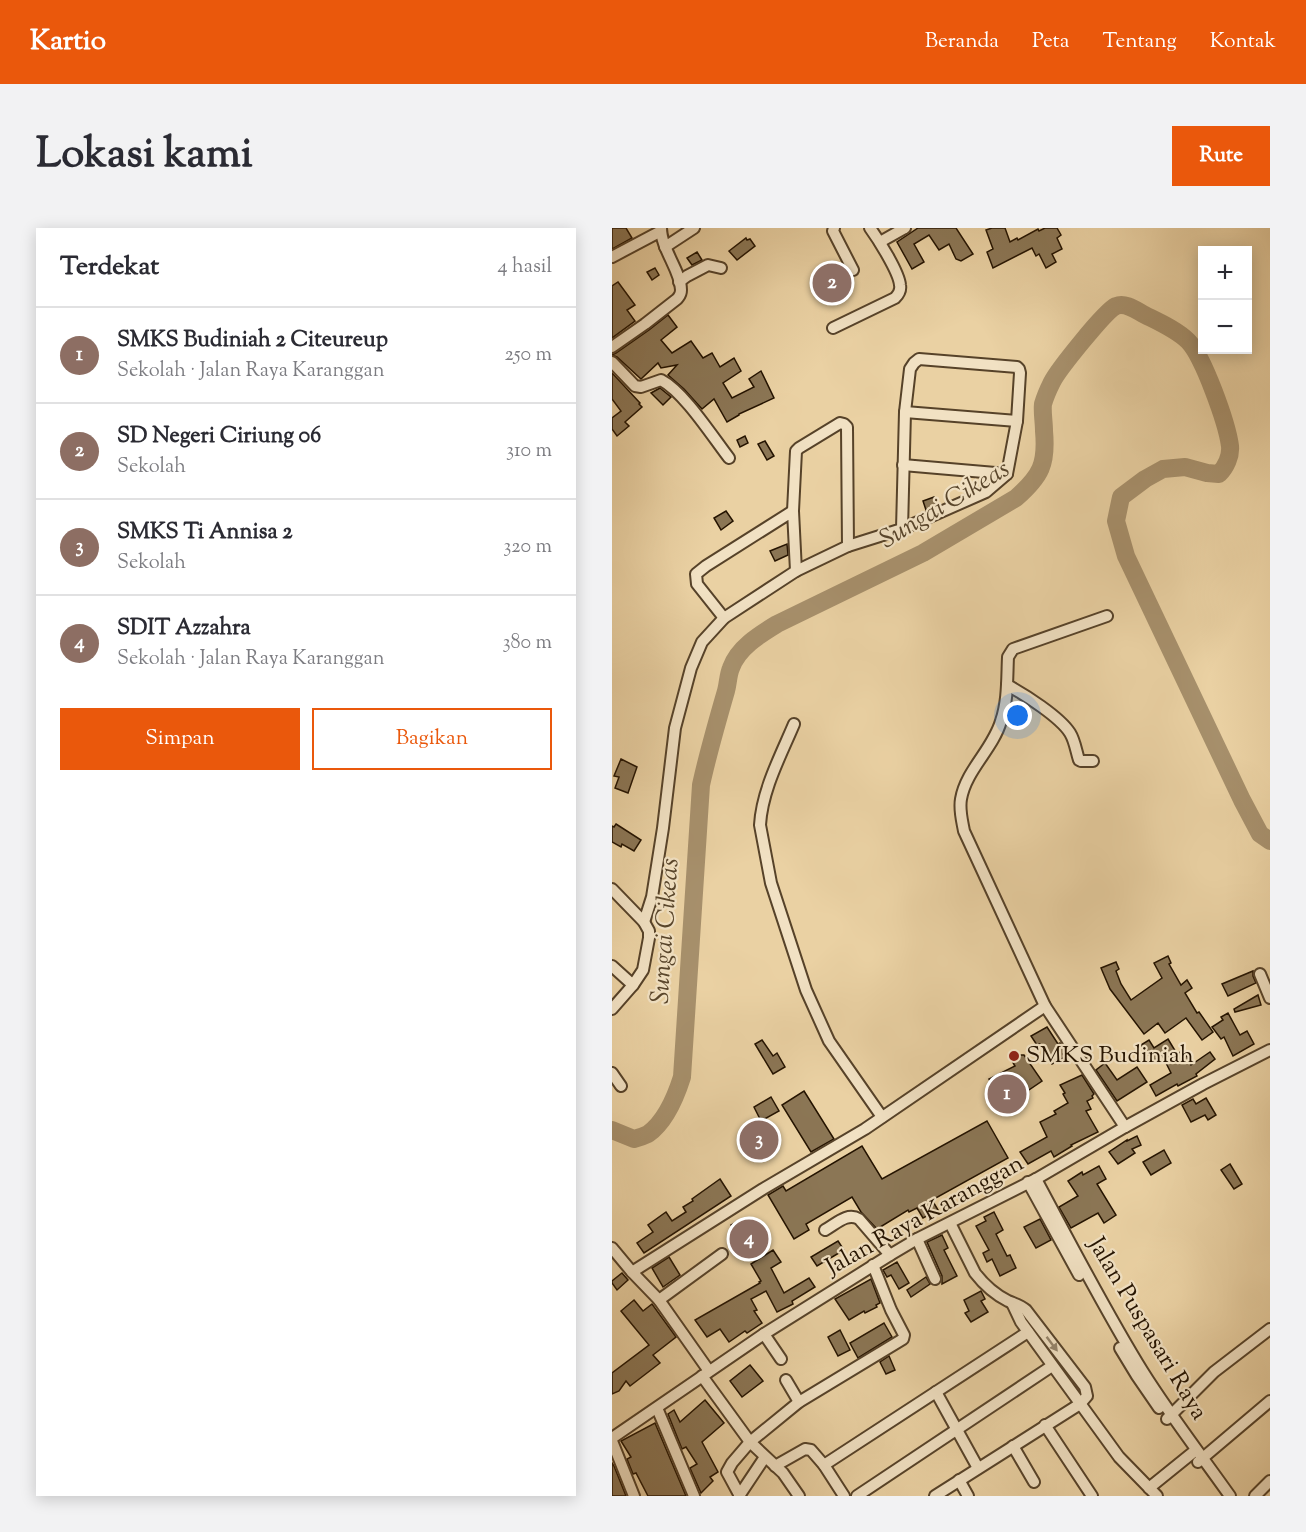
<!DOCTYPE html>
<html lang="id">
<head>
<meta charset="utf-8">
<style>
	body { margin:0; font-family:"Sorts Mill Goudy",serif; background:#f2f2f3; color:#2b2b33 }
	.controls { position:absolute; right:18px; top:18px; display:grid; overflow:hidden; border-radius:0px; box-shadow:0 3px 15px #0003 }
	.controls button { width:54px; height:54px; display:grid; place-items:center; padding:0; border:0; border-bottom:2px solid #e1e1e2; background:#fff; color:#2b2b33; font:30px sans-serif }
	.you { position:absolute; left:406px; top:488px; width:21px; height:21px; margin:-15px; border:4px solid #fff; border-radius:50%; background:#1a73e8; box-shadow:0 0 0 9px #1a73e833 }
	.badge { display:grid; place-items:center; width:39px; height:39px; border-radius:50%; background:#ea580c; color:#fff; font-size:20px; font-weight:700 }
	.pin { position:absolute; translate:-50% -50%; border:3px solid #fff; box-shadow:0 2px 6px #0006 }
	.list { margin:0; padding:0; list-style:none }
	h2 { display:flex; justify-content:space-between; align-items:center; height:78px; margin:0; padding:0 24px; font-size:26px }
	h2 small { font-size:20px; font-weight:400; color:#7c7c81 }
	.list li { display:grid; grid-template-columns:39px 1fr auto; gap:18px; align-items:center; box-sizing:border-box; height:96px; padding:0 24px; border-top:2px solid #e1e1e2 }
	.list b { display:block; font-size:22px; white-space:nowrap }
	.list p { margin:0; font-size:20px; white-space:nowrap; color:#7c7c81 }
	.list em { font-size:20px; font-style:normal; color:#7c7c81 }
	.actions { display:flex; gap:12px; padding:18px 24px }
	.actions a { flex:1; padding:14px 0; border:2px solid #ea580c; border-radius:0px; text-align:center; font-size:21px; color:#ea580c }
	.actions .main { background:#ea580c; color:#fff }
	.map { position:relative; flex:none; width:658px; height:1268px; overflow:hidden; border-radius:0px }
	header { display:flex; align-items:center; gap:36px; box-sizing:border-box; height:84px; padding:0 30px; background:#ea580c; color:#fff }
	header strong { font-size:28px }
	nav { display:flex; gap:33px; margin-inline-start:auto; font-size:21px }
	.intro { display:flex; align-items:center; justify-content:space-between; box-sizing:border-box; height:144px; padding:0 36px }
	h1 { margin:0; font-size:42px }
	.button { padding:15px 27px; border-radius:0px; background:#ea580c; color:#fff; font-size:21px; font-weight:700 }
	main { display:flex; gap:36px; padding:0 36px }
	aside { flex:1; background:#fff; border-radius:0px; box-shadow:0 3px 15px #0003 }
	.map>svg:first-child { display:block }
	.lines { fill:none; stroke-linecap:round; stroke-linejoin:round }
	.river { stroke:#a7906c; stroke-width:18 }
	.building { fill:#8b7655; stroke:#241300; stroke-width:1.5 }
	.minor-casing { stroke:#564229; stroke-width:14 }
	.minor { stroke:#f1e1c3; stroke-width:10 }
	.oneway { fill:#95846b }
	.poi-dot { fill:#8f2418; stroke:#f1e1c3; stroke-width:2 }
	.labels { text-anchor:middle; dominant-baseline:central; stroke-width:4.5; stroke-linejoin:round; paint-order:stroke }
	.poi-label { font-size:24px; fill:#241300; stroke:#f1e1c3; text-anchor:start }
	.street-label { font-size:24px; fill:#241300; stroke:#f1e1c3 }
	.water-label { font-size:26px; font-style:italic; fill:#58452b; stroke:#f1e1c3 }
</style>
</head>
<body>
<header>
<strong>Kartio</strong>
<nav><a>Beranda</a><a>Peta</a><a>Tentang</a><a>Kontak</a></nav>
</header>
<div class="intro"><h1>Lokasi kami</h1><a class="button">Rute</a></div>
<main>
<aside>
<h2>Terdekat<small>4 hasil</small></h2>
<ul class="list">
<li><span class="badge" style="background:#8d6e63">1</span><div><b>SMKS Budiniah 2 Citeureup</b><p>Sekolah · Jalan Raya Karanggan</p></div><em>250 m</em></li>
<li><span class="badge" style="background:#8d6e63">2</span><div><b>SD Negeri Ciriung 06</b><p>Sekolah</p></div><em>310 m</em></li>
<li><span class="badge" style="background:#8d6e63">3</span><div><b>SMKS Ti Annisa 2</b><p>Sekolah</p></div><em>320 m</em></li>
<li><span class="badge" style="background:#8d6e63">4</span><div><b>SDIT Azzahra</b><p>Sekolah · Jalan Raya Karanggan</p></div><em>380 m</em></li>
</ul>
<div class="actions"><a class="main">Simpan</a><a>Bagikan</a></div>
</aside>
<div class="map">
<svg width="658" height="1268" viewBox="0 0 658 1268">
	<rect width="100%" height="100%" fill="#ead1a3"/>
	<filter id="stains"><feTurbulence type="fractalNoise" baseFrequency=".00333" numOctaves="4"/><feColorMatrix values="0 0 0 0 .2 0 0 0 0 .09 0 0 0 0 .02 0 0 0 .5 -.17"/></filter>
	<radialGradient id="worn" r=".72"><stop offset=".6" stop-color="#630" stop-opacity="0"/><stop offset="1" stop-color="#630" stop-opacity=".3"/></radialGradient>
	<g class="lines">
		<!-- river -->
		<path class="river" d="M0,902L22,911C26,910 32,908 36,906C53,894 64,868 70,849L89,557C96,525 105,494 114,463C116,456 116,447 119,440C126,420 147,407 165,396L311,325L404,270C429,248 435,236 432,203C432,194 430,184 431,176C433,169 437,160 440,154C446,142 493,83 504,78C514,74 525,83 533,87C547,94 565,102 576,113C591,128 615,195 618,218C619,228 614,239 607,246L595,245L573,239L551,241L533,251L509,269L504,293L514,328L630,572L648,606L658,613"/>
	</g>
	<!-- building -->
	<g class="building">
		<polygon points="0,0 14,0 20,10 0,21"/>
		<polygon points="306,0 344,0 361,26 349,33 344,31 337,16 327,22 317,7 302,16 312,34 300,41 285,14"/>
		<polygon points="380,0 393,0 398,14 405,10 406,12 426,1 427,3 433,0 445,0 449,7 445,10 450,21 440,26 444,34 434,40 427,26 424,28 420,20 381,40 375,24 381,21 374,2"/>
		<polygon points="134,10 135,12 138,11 143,18 125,32 117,23"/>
		<polygon points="85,24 90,32 80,37 75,30"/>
		<polygon points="43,40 47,47 40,52 35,44"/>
		<polygon points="6,54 23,77 15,82 23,93 0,110 0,58"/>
		<polygon points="56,87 65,99 49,112 60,125 79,113 91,130 100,125 108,139 122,130 129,143 111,155 120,170 142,159 137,151 149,143 162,170 127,186 127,187 115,194 102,171 90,181 72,161 56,147 65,137 49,140 46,135 29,151 5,129 0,127 4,125 37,102"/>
		<polygon points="0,145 28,175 27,176 30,179 13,194 17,198 5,208 0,201 0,190 9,183 0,171"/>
		<polygon points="48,160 59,169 51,177 39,165"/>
		<polygon points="133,208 136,215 128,219 125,212"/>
		<polygon points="153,213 162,228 155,232 146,216"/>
		<polygon points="322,269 324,278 314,282 311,273"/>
		<polygon points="114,283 121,293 109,302 102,290"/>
		<polygon points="175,316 176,327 163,333 158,323"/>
		<polygon points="9,531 25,539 16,565 3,560 7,549 2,548"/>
		<polygon points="4,596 29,612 22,623 10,616 9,619 0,614 0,598 2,599"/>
		<polygon points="556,728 559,735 557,736 569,757 575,752 580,760 573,765 585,785 587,784 601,804 590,812 574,790 553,805 546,795 532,806 498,761 489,740 504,734 507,741 504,743 509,756 519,772 550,750 542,735"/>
		<polygon points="641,743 641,748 644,755 616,768 610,756"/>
		<polygon points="646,767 649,777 623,784 622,781"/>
		<polygon points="616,785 628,807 635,803 642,816 621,828 612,809 609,811 600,799 611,792 609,789"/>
		<polygon points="435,799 446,816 448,815 455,824 451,826 453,829 440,836 428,816 425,817 419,808"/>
		<polygon points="556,811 565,826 572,822 579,837 598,824 603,831 584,846 585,848 566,858 565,856 544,868 538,857 559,845 550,827 541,833 529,817 537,812 542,820"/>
		<polygon points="150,812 161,828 165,825 173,839 161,846 143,816"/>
		<polygon points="409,827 412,827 430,853 414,864 416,869 392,881 377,851 403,838 400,833"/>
		<polygon points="493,835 505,852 525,839 535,854 505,873 484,842"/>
		<polygon points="470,847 482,866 480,868 481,870 475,873 479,881 474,883 486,904 459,917 460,918 442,929 439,923 416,936 408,924 435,909 428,894 444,886 442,883 456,875 451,866 453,865 448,857"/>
		<polygon points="192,863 222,911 199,924 170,877"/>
		<polygon points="159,869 167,883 149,893 142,879"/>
		<polygon points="594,870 604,887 596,892 593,887 579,894 570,877 581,871 584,876"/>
		<polygon points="375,893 396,930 320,972 326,982 311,990 305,980 297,984 296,982 265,1001 249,984 240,969 194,996 197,1002 182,1011 156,967 171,958 174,963 250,918 270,951"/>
		<polygon points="525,908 529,917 520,921 523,925 506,936 497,924 515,912 515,913"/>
		<polygon points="552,922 559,935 539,947 531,934"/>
		<polygon points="618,936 630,956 622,961 609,942"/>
		<polygon points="487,938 494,951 485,956 504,987 492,995 486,985 459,1000 447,979 466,968 456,953 470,944 471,947"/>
		<polygon points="108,951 119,968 32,1025 25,1015 41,1004 36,997 54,984 60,993 74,984 71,979 81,973 80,971"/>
		<polygon points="382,984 391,1002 384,1006 395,1028 398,1027 404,1040 388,1048 380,1031 375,1034 371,1025 377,1022 364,998 374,993 372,989"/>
		<polygon points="428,991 439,1012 424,1020 412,999"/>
		<polygon points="128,992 135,1003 125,1008 119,997"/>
		<polygon points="330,1007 336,1020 332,1022 345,1048 330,1056 330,1048 315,1014"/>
		<polygon points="226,1013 232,1022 205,1038 199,1029"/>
		<polygon points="161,1022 169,1034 159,1040 172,1065 197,1050 203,1059 180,1073 181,1076 165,1084 154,1063 139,1071 145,1082 142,1083 150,1095 135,1105 133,1103 117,1114 108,1101 95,1109 83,1092 148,1055 147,1054 149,1053 139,1036"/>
		<polygon points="57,1029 68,1047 51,1059 40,1040"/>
		<polygon points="285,1034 297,1055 287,1061 279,1047 275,1049 271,1042"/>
		<polygon points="10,1045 16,1052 5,1062 0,1055 0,1053"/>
		<polygon points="314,1049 318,1056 299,1069 295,1062"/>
		<polygon points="259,1051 268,1075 264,1077 265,1079 253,1085 252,1083 237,1092 223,1071"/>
		<polygon points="369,1063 373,1071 369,1073 376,1084 359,1094 353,1085 357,1083 352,1072"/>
		<polygon points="22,1072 31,1083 40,1076 64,1109 41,1127 48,1135 18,1158 14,1153 7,1163 0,1166 0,1145 37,1117 9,1083"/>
		<polygon points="272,1095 280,1109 246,1130 238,1115"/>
		<polygon points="228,1102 238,1122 226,1128 216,1109"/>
		<polygon points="277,1128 283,1142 274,1146 268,1134"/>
		<polygon points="138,1137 151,1153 130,1169 118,1153"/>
		<polygon points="93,1172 112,1195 90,1214 106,1244 98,1249 101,1253 89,1265 78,1240 85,1236 74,1219 70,1221 56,1186 62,1182 68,1194"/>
		<polygon points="43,1195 74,1268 36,1268 24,1245 21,1246 15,1231 19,1229 9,1213"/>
		<polygon points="0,1235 2,1238 14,1268 0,1268"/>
	</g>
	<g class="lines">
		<!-- minor casing -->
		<g class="minor-casing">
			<g id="minor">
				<polyline points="222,0 221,3 241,42"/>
				<polyline points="268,14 293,0"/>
				<polyline points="53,19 82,0"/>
				<polyline points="0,29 49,3"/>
				<polyline points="67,54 75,48 96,37 109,40"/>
				<path d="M221,100L283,70C287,66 289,62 288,57C287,44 266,11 258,0"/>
				<path d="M0,119L33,96L65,71C68,67 69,67 69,62C69,43 49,21 49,0"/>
				<path d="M0,134L23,158L29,159L49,152C72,164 100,208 117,230"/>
				<polyline points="293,184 405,193"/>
				<polyline points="291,237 395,246"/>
				<polyline points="236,318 290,301 374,264 395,246 405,193 408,145 407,141 405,139 307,131 302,135 298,141 293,184 290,301"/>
				<path d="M495,388L401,421L396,429C395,450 396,473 389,493C381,521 354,542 349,571C347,582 350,592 352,603L433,778L513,899"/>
				<polyline points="112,390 85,356 84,346 94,338 181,283 184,343"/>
				<path d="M395,457C412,466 448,489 458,505C463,513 464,523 467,532L469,533H481"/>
				<path d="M182,496C169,527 150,562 148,597L159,655L194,762L217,813L270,889"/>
				<polyline points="0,661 32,694 37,703 37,710 31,742 21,757 0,781"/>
				<polyline points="32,694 40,669 51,600 63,500 79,440 90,414 112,390 184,343 236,318 235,199 232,196 228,195 187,220 184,223 181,283"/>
				<polyline points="0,738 21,757"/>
				<polyline points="648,746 658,770"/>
				<polyline points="0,845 9,858"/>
				<path d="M424,951C459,1016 492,1081 531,1144C558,1187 589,1227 618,1268"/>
				<polyline points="416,954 467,1047"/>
				<path d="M213,1002C224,996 235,984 247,991L278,1027"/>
				<polyline points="305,1011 323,1051"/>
				<polyline points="0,1020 20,1044"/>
				<polyline points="47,1072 110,1026"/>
				<polyline points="400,1075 409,1094 507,1229 545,1268"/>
				<polyline points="152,1106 169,1131"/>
				<polyline points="508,1120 525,1148 547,1180"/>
				<polyline points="97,1143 47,1072 20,1044 151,961 253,901 433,778"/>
				<polyline points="90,1148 138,1214 171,1245 187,1268"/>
				<polyline points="174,1152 187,1174"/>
				<polyline points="324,1164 366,1240"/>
				<polyline points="45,1180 82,1268"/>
				<polyline points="555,1191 602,1144 658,1101"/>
				<polyline points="433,1197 480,1268"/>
				<polyline points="0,1210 152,1106 278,1027 305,1011 424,951 513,899 591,856 658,822"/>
				<polyline points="0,1213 22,1268"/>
				<polyline points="401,1218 422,1254"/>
				<polyline points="586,1234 658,1173"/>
				<polyline points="212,1237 416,1104"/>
				<polyline points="163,1238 193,1221 199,1222 212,1237 232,1268"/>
				<polyline points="347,1252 356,1268"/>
				<polyline points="537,1260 584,1222"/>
				<polyline points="127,1268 153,1229"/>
				<polyline points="128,1268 115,1244 120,1235 138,1214 187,1174 291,1111 292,1107 279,1082 261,1037"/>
				<polyline points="245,1268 440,1138"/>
				<path d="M323,1268L468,1176L475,1168L473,1159L414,1082C408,1077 403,1076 396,1073C382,1066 373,1058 363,1045L338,995"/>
				<polyline points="643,1268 658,1253"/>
			</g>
		</g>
		<!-- minor -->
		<use href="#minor" class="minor"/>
	</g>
	<!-- one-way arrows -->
	<defs><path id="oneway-solid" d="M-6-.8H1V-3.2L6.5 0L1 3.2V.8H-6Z" transform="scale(1.5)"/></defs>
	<use class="oneway" href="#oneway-solid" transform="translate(440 1116) rotate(53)"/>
	<!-- markers -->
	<circle class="poi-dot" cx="402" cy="828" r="6"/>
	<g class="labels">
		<!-- poi labels -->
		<g class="poi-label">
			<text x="414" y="828">SMKS Budiniah</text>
		</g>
		<!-- street labels -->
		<g class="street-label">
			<text transform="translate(313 988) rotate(-29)">Jalan Raya Karanggan</text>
			<text transform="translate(535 1101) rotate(59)">Jalan Puspasari Raya</text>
		</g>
		<!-- water labels -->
		<g class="water-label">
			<text transform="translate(333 277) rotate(-31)">Sungai Cikeas</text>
			<text transform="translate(54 703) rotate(-86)">Sungai Cikeas</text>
		</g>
	</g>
	<rect width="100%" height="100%" filter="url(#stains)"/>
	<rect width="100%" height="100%" fill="url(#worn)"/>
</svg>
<div class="controls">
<button>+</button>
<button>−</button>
</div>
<div class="you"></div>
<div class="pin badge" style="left:395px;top:866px;background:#8d6e63">1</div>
<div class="pin badge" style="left:220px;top:55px;background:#8d6e63">2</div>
<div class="pin badge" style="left:147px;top:912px;background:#8d6e63">3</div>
<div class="pin badge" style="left:137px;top:1011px;background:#8d6e63">4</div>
</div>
</main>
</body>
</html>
